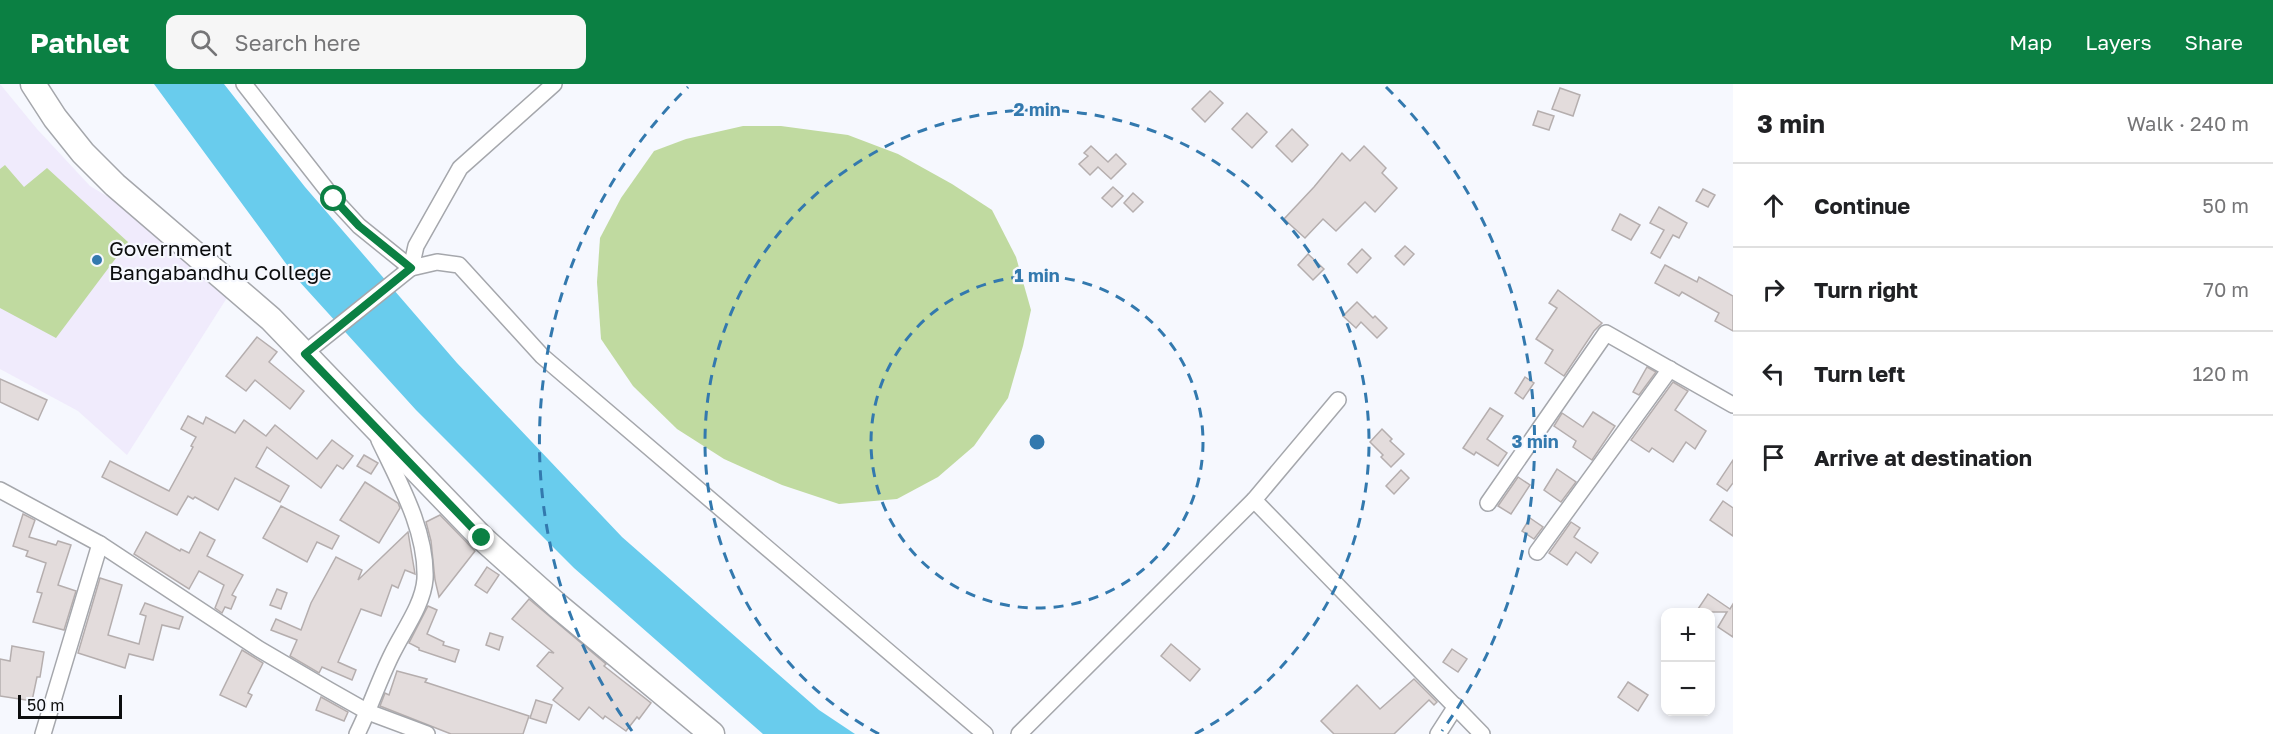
<!DOCTYPE html>
<html lang="en">
<head>
<meta charset="utf-8">
<style>
	body { margin:0; font-family:"Golos Text",sans-serif; background:#f6f6f6; color:#202124 }
	.controls { position:absolute; right:18px; bottom:18px; display:grid; overflow:hidden; border-radius:12px; box-shadow:0 3px 9px #0003 }
	.controls button { width:54px; height:54px; display:grid; place-items:center; padding:0; border:0; border-bottom:2px solid #e0e0e0; background:#fff; color:#202124; font:30px sans-serif }
	.scale { position:absolute; left:18px; bottom:15px; width:104px; box-sizing:border-box; padding-left:6px; border:3px solid #0c0d0e; border-top:0; font-size:16px; line-height:21px; white-space:nowrap; color:#0c0d0e; -webkit-text-stroke:4px #f6f8fe; paint-order:stroke }
	.stop { position:absolute; width:18px; height:18px; margin:-14px; border:4px solid #0b8043; border-radius:50%; background:#fff }
	.stop.end { background:#0b8043; border-color:#fff; box-shadow:0 2px 6px #0008 }
	.list { margin:0; padding:0; list-style:none }
	h2 { display:flex; justify-content:space-between; align-items:center; height:78px; margin:0; padding:0 24px; font-size:26px }
	h2 small { font-size:20px; font-weight:400; color:#757577 }
	.list li { display:grid; grid-template-columns:39px 1fr auto; gap:18px; align-items:center; box-sizing:border-box; height:84px; padding:0 24px; border-top:2px solid #e0e0e0 }
	.list b { display:block; font-size:22px; white-space:nowrap }
	.list em { font-size:20px; font-style:normal; color:#757577 }
	.icon { flex:none; width:33px; height:33px; fill:none; stroke:currentColor; stroke-width:2; stroke-linecap:round; stroke-linejoin:round }
	.map { position:relative; flex:none; width:1733px; height:650px; overflow:hidden }
	header { display:flex; align-items:center; gap:36px; box-sizing:border-box; height:84px; padding:0 30px; background:#0b8043; color:#fff }
	header strong { font-size:28px }
	nav { display:flex; gap:33px; margin-inline-start:auto; font-size:21px }
	.search { width:420px; height:54px; background:#f6f6f6; display:flex; align-items:center; gap:15px; box-sizing:border-box; padding:0 21px; border-radius:12px; color:#757577; font-size:22px }
	main { display:flex }
	aside { flex:1; background:#fff }
	.map>svg:first-child { display:block }
	.education { fill:#f0ebfc }
	.green { fill:#c0daa0 }
	.water { fill:#69cced }
	.building { fill:#e3dcdc; stroke:#b5aeae; stroke-width:1.5 }
	.lines { fill:none; stroke-linecap:round; stroke-linejoin:round }
	.minor-casing { stroke:#a5a7ac; stroke-width:18 }
	.primary-casing { stroke:#a5a7ac; stroke-width:27 }
	.minor { stroke:#fff; stroke-width:15 }
	.primary { stroke:#fff; stroke-width:24 }
	.route { stroke:#0b8043; stroke-width:8 }
	.ring { fill:none; stroke:#3379ae; stroke-width:3; stroke-dasharray:10 8 }
	.poi-dot { fill:#3379ae; stroke:#f6f8fe; stroke-width:2 }
	.labels { text-anchor:middle; dominant-baseline:central; stroke-width:4.5; stroke-linejoin:round; paint-order:stroke }
	.poi-label { font-size:21px; fill:#0c0d0e; stroke:#f6f8fe; text-anchor:start }
	.centre { fill:#3379ae; stroke:#f6f8fe; stroke-width:3 }
	.ring-label { font-size:18px; text-anchor:middle; font-weight:bold; fill:#3379ae; stroke:#f6f8fe; stroke-width:4.5; stroke-linejoin:round; paint-order:stroke }
</style>
</head>
<body>
<header>
<strong>Pathlet</strong>
<div class="search"><svg class="icon" aria-label="search" viewBox="0 0 24 24"><circle cx="10" cy="10" r="6"/><path d="M15 15l6 6"/></svg>Search here</div>
<nav><a>Map</a><a>Layers</a><a>Share</a></nav>
</header>
<main>
<div class="map">
<svg width="1733" height="650" viewBox="0 0 1733 650">
	<rect width="100%" height="100%" fill="#f6f8fe"/>
	<!-- education -->
	<polygon class="education" points="0,0 37,45 90,102 158,143 230,209 127,371 78,327 0,285"/>
	<!-- green -->
	<g class="green">
		<polygon points="743,42 781,42 848,51 898,70 952,100 992,126 1016,173 1031,226 1023,262 1008,314 974,362 938,393 897,415 839,420 782,401 724,375 677,345 633,302 601,255 597,198 600,154 621,114 654,67 686,55"/>
		<polygon points="5,81 24,103 47,84 128,158 56,254 0,224 0,85"/>
	</g>
	<!-- water -->
	<polygon class="water" points="154,0 224,0 305,103 457,279 622,453 819,626 855,650 763,650 574,484 416,326 298,196"/>
	<!-- building -->
	<g class="building">
		<polygon points="1560,4 1580,11 1573,32 1552,25"/>
		<polygon points="1210,7 1223,19 1205,38 1192,25"/>
		<polygon points="1538,27 1554,32 1549,46 1533,41"/>
		<polygon points="1247,29 1267,48 1252,64 1232,45"/>
		<polygon points="1292,45 1308,61 1292,78 1276,62"/>
		<polygon points="1091,62 1108,78 1116,70 1126,80 1111,95 1098,83 1090,91 1079,80 1088,72 1084,69"/>
		<polygon points="1364,62 1386,84 1382,89 1397,104 1375,128 1365,118 1336,147 1323,135 1305,154 1284,135 1314,103 1342,69 1350,77"/>
		<polygon points="1113,103 1123,112 1112,123 1102,114"/>
		<polygon points="1703,105 1715,111 1708,123 1696,117"/>
		<polygon points="1133,109 1143,118 1133,128 1124,119"/>
		<polygon points="1659,123 1687,139 1679,154 1673,151 1660,174 1651,169 1664,146 1650,139"/>
		<polygon points="1620,130 1640,141 1631,156 1612,146"/>
		<polygon points="1405,162 1414,170 1404,181 1395,172"/>
		<polygon points="1362,165 1371,174 1357,189 1348,180"/>
		<polygon points="1308,170 1324,185 1313,196 1298,181"/>
		<polygon points="1665,181 1697,198 1699,193 1733,212 1733,247 1715,237 1719,229 1682,208 1679,212 1655,199"/>
		<polygon points="1558,206 1602,239 1594,247 1564,292 1545,279 1553,266 1536,255 1557,224 1549,219"/>
		<polygon points="1357,218 1373,234 1375,232 1387,244 1377,254 1361,238 1356,244 1343,232"/>
		<polygon points="257,253 277,268 269,278 304,307 290,325 255,296 246,307 226,292"/>
		<polygon points="1647,283 1656,288 1639,311 1633,308"/>
		<polygon points="1525,293 1534,299 1523,315 1515,309"/>
		<polygon points="0,295 47,316 38,336 0,318"/>
		<polygon points="1673,298 1688,307 1675,326 1706,347 1695,365 1686,358 1673,378 1652,364 1649,368 1631,356"/>
		<polygon points="1490,324 1503,332 1487,355 1507,369 1498,382 1476,368 1474,371 1463,364"/>
		<polygon points="1593,328 1615,342 1592,376 1573,363 1576,357 1554,342 1562,329 1583,343"/>
		<polygon points="188,332 203,340 206,333 235,349 244,336 266,352 275,341 317,375 332,356 353,372 343,385 337,381 321,404 267,363 256,383 289,402 280,418 235,394 218,426 195,413 193,415 188,412 177,431 102,393 110,377 169,407 193,363 191,362 196,353 181,345"/>
		<polygon points="1382,345 1392,355 1390,357 1404,370 1391,383 1381,373 1383,371 1370,358"/>
		<polygon points="364,371 378,379 371,390 357,382"/>
		<polygon points="1733,376 1733,399 1727,407 1717,400"/>
		<polygon points="1557,385 1576,398 1561,418 1544,406"/>
		<polygon points="1401,386 1409,394 1394,410 1386,402"/>
		<polygon points="1518,393 1530,401 1511,430 1498,422"/>
		<polygon points="365,398 398,419 400,424 379,459 340,436"/>
		<polygon points="1723,417 1733,424 1733,452 1710,436"/>
		<polygon points="281,422 339,452 332,465 317,458 307,478 263,454"/>
		<polygon points="23,430 35,436 29,453 56,461 58,457 71,461 58,501 76,507 64,546 33,538 42,509 37,508 46,479 26,472 28,467 13,462"/>
		<polygon points="440,431 475,467 439,513 435,496 431,457 426,438"/>
		<polygon points="1530,434 1543,443 1534,455 1522,447"/>
		<polygon points="1571,438 1580,444 1574,453 1598,469 1591,479 1576,468 1567,481 1549,469"/>
		<polygon points="146,448 180,467 181,465 189,469 200,448 215,456 207,472 243,491 232,511 236,513 231,525 225,523 222,529 215,524 224,501 199,487 189,505 134,470"/>
		<polygon points="408,448 415,490 405,486 398,504 392,501 381,532 361,525 338,578 356,586 352,596 322,583 319,589 290,572 297,556 271,546 276,535 301,546 311,519 336,473 362,486 358,496"/>
		<polygon points="487,483 499,491 487,509 475,501"/>
		<polygon points="100,494 122,501 108,551 139,560 146,532 140,530 145,519 183,533 179,545 162,541 153,576 129,570 125,584 78,569"/>
		<polygon points="277,505 287,509 281,525 270,521"/>
		<polygon points="1708,510 1730,525 1733,520 1733,553 1718,543 1727,528 1696,528"/>
		<polygon points="529,515 606,580 604,582 651,619 639,635 637,633 626,647 605,632 603,635 589,623 579,636 553,616 563,604 537,582 549,568 554,569 512,535"/>
		<polygon points="428,522 437,526 427,550 444,558 443,561 459,566 455,578 419,566 419,564 409,559"/>
		<polygon points="490,549 503,553 499,566 486,561"/>
		<polygon points="1171,560 1200,585 1190,597 1161,572"/>
		<polygon points="12,562 44,568 40,593 37,593 32,617 0,612 0,575 10,577"/>
		<polygon points="1452,565 1467,575 1458,588 1443,578"/>
		<polygon points="242,566 263,579 248,609 252,611 246,623 220,611"/>
		<polygon points="397,587 427,595 425,598 529,632 523,650 451,650 380,622 385,609 389,611"/>
		<polygon points="1414,595 1437,618 1434,621 1429,616 1394,650 1334,650 1321,637 1357,601 1380,625"/>
		<polygon points="1628,598 1648,611 1638,627 1618,613"/>
		<polygon points="321,613 348,628 344,637 316,626"/>
		<polygon points="536,616 552,621 546,639 530,634"/>
	</g>
	<g class="lines">
		<!-- minor casing -->
		<g class="minor-casing">
			<g id="minor">
				<polyline points="244,0 334,115 359,142 411,184"/>
				<polyline points="411,184 416,162 460,84 554,0"/>
				<polyline points="305,269 411,184 437,178 459,181 542,272 985,650"/>
				<polyline points="0,406 100,460 259,565 329,606 368,628 427,650"/>
				<polyline points="1254,416 1482,650"/>
				<polyline points="1488,419 1606,249 1733,321"/>
				<polyline points="1537,468 1670,285"/>
				<polyline points="43,650 100,460"/>
				<path d="M357,650C370,624 379,596 392,570C403,547 423,521 425,495C427,447 399,398 379,356"/>
				<polyline points="1019,650 1254,416 1338,316"/>
				<polyline points="1438,650 1456,622"/>
			</g>
		</g>
		<!-- primary casing -->
		<g class="primary-casing">
			<polyline id="primary" points="33,0 55,34 83,69 115,101 271,235 482,454 558,522 712,650"/>
		</g>
		<!-- minor -->
		<use href="#minor" class="minor"/>
		<!-- primary -->
		<use href="#primary" class="primary"/>
	</g>
	<g class="lines">
		<!-- route -->
		<polyline class="route" points="334,115 359,142 411,184 305,270 482,454"/>
	</g>
	<!-- distance rings -->
	<g class="ring">
		<circle cx="1037" cy="358" r="166"/>
		<path d="M879 650A332 332 0 1 1 1195 650"/>
		<path d="M632 647A498 498 0 0 1 688 3M1386 3A498 498 0 0 1 1442 647"/>
	</g>
	<!-- markers -->
	<circle class="poi-dot" cx="97" cy="176" r="6"/>
	<g class="labels">
		<!-- poi labels -->
		<g class="poi-label">
			<text x="109" y="164">Government<tspan x="109" dy="24">Bangabandhu College</tspan></text>
		</g>
	</g>
	<circle cx="1037" cy="358" r="9" class="centre"/>
	<g class="ring-label">
		<text x="1037" y="32">2 min</text>
		<text x="1037" y="198">1 min</text>
		<text x="1535" y="364">3 min</text>
	</g>
</svg>
<div class="controls">
<button>+</button>
<button>−</button>
</div>
<div class="scale">50 m</div>
<div class="stop" style="left:334px;top:115px"></div>
<div class="stop end" style="left:482px;top:454px"></div>
</div>
<aside>
<h2>3 min<small>Walk · 240 m</small></h2>
<ul class="list">
<li><svg class="icon" aria-label="ahead" viewBox="0 0 24 24"><path d="M12 20V5M6 11l6-6 6 6"/></svg><div><b>Continue</b></div><em>50 m</em></li>
<li><svg class="icon" aria-label="right" viewBox="0 0 24 24"><path d="M7 20v-9h11M14 6l5 5-5 5"/></svg><div><b>Turn right</b></div><em>70 m</em></li>
<li><svg class="icon" aria-label="left" viewBox="0 0 24 24"><path d="M17 20v-9H6M10 6l-5 5 5 5"/></svg><div><b>Turn left</b></div><em>120 m</em></li>
<li><svg class="icon" aria-label="arrive" viewBox="0 0 24 24"><path d="M6 21V4h12l-3 4 3 4H6"/></svg><div><b>Arrive at destination</b></div></li>
</ul>
</aside>
</main>
</body>
</html>
